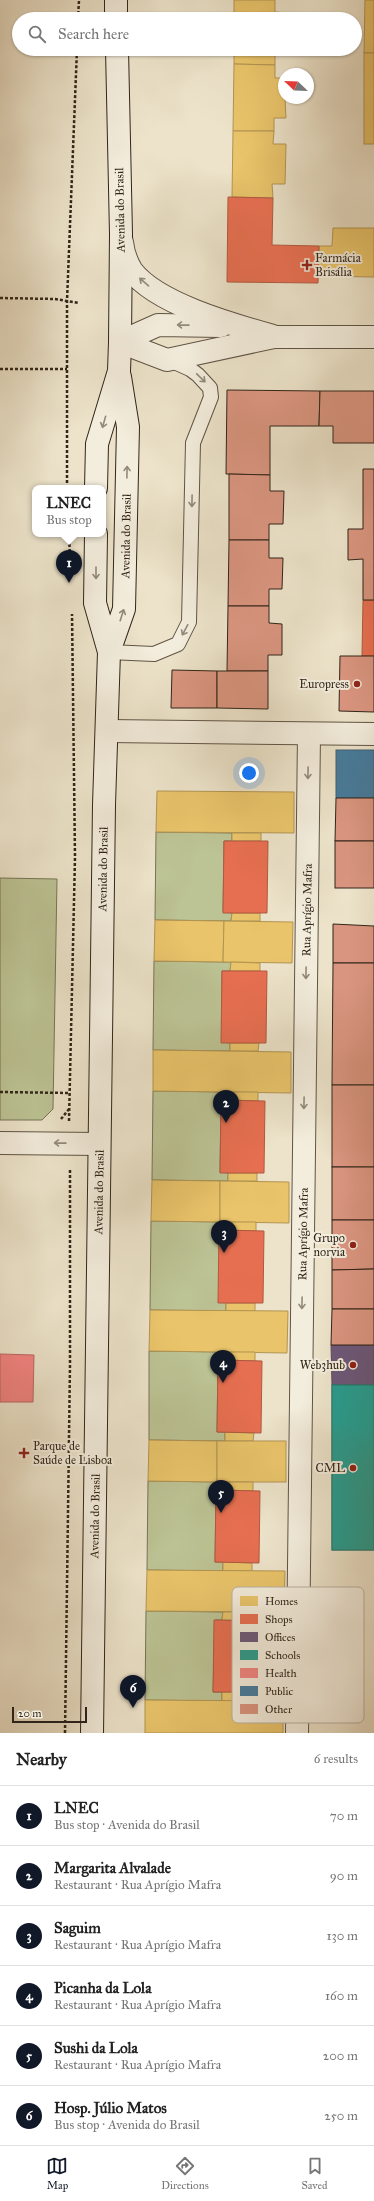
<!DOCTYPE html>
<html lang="en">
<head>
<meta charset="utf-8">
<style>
	body { margin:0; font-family:"IM FELL Great Primer",serif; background:#f6f6f6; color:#222 }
	.compass { position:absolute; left:278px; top:68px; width:36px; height:36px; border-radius:50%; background:#fff; box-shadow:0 1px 3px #0004; rotate:293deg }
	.scale { position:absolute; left:12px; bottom:10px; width:75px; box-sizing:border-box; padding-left:4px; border:2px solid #312519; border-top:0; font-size:11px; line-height:14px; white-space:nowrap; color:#312519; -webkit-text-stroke:3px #f3eddd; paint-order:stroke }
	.you { position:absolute; left:249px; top:773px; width:14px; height:14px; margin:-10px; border:3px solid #fff; border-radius:50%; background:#1a73e8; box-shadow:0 0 0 6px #1a73e833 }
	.badge { display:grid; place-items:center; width:26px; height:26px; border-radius:50%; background:#111827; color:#fff; font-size:13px; font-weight:700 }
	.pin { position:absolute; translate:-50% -33px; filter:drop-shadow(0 1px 2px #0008) }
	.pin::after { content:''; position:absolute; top:21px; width:14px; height:12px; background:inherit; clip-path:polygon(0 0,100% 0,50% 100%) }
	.popup { position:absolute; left:32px; top:485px; width:74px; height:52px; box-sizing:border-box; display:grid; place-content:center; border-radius:8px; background:#fff; filter:drop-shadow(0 1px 3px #0005); font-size:13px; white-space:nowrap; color:#767676 }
	.popup b { font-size:15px; color:#222 }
	.popup::after { content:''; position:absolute; left:50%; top:100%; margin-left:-8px; border:8px solid transparent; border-top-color:#fff }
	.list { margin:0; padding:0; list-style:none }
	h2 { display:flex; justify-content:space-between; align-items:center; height:52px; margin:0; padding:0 16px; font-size:17px }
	h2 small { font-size:13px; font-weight:400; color:#767676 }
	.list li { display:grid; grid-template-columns:26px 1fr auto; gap:12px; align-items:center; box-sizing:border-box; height:60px; padding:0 16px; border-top:1px solid #e0e0e0 }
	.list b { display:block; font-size:15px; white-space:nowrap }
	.list p { margin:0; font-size:13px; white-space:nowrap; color:#767676 }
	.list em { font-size:13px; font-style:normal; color:#767676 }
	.icon { flex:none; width:22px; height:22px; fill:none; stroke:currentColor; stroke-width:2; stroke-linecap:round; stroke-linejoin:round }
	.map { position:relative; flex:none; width:374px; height:1733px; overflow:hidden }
	.search { position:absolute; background:#fff; box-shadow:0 1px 3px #0004; left:12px; right:12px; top:12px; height:44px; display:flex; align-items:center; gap:10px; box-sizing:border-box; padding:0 14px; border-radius:22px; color:#767676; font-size:15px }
	.sheet { height:412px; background:#fff }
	nav { display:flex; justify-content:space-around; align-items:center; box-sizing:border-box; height:56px; border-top:1px solid #e0e0e0; background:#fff; font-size:11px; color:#767676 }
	nav a { display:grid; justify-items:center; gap:2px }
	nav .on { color:#111827 }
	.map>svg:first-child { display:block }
	.green { fill:#bcc394; stroke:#767456 }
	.homes { fill:#e9c46a; stroke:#b29452 }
	.shops { fill:#e76f51; stroke:#b05940 }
	.offices { fill:#6d597a; stroke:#5b495d }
	.schools { fill:#2a9d8f; stroke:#2c796c }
	.health { fill:#f28482; stroke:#b86862 }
	.public { fill:#457b9d; stroke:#3f6175 }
	.building { fill:#da9580; stroke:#312519 }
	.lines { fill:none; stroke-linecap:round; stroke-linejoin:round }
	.service-casing { stroke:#605445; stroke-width:16 }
	.minor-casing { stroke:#605445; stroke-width:24 }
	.tertiary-casing { stroke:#605445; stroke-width:24 }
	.secondary-casing { stroke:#312519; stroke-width:24 }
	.path { stroke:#312519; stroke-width:2.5; stroke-dasharray:3 2; stroke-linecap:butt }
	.service { stroke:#f3eddd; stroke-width:14 }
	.minor { stroke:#f3eddd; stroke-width:22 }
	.tertiary { stroke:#f3eddd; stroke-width:22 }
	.secondary { stroke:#f3eddd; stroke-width:22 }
	.oneway { stroke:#92897b }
	.poi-dot { fill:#8f2418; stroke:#f3eddd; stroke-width:1.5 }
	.labels { text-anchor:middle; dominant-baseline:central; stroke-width:4; stroke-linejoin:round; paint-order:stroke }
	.street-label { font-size:12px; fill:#312519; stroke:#f3eddd }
	.poi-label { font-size:12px; fill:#312519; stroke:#f3eddd; text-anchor:end }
	.key { fill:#f3eddd; stroke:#b9b1a2; stroke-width:1 }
	.key-label { font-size:11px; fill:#312519 }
</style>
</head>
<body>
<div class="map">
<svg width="374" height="1733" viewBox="0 0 374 1733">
	<rect width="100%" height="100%" fill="#ece3ca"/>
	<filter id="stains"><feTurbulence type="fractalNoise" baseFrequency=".005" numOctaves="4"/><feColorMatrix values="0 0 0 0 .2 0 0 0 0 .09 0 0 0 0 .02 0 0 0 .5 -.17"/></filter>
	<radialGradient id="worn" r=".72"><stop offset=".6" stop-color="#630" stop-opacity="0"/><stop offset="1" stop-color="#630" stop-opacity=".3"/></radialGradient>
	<!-- green -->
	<g class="green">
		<polygon points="156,832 232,833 232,841 224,841 223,912 232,913 231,921 155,920"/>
		<polygon points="0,878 57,879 53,1109 42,1120 0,1120"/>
		<polygon points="154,961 231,962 230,971 222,971 222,1042 230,1043 230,1051 153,1050"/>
		<polygon points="153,1091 229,1092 229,1100 221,1101 220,1172 228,1173 228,1181 152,1180"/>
		<polygon points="151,1221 228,1222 226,1311 150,1310"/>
		<polygon points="149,1351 226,1352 226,1360 218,1361 217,1432 225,1432 225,1441 149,1440"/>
		<polygon points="148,1481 224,1482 224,1490 216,1490 215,1562 223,1562 223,1571 147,1570"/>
		<polygon points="146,1611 223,1612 222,1620 215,1620 213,1692 222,1692 222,1701 145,1700"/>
	</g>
	<!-- homes -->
	<g class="homes">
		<polygon points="234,0 275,0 275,12 288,13 288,19 234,19"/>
		<polygon points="365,0 374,0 374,53 364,53"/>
		<polygon points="234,49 287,49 287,53 275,53 275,65 234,64"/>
		<rect x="364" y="53" width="10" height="91"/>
		<polygon points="234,64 275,65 275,78 284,78 286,118 274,118 274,131 233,131"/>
		<polygon points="233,131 274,131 273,144 286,144 285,184 272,184 273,198 232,197"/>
		<polygon points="333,228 374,228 374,277 318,276 319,246 332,246"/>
		<polygon points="157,791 294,792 294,833 156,832"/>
		<rect x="232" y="833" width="29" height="8"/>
		<polygon points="232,913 260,913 260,921 231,921"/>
		<polygon points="155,920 224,921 223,962 154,961"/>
		<polygon points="224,921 293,922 292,963 223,962"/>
		<polygon points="231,962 260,963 260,971 230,971"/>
		<polygon points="230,1043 259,1043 258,1051 230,1051"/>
		<polygon points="153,1050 291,1052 291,1093 153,1091"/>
		<polygon points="229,1092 258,1092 258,1101 229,1100"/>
		<rect x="228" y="1173" width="29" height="8"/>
		<polygon points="152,1180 220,1181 220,1222 151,1221"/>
		<polygon points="220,1181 289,1182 289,1223 220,1222"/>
		<polygon points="228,1222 256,1222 256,1231 227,1230"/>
		<rect x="226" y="1303" width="29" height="8"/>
		<polygon points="150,1310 288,1311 287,1353 149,1351"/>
		<polygon points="226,1352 255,1352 255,1361 226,1360"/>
		<polygon points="225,1432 254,1433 253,1441 225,1441"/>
		<polygon points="149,1440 217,1441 217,1482 148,1481"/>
		<rect x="217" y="1441" width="69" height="41"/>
		<polygon points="224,1482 253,1482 253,1491 224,1490"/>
		<polygon points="223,1562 252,1563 252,1571 223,1571"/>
		<polygon points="147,1570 285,1571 284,1612 146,1611"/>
		<polygon points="223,1612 252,1612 252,1620 222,1620"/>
		<polygon points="222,1692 251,1692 250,1701 222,1701"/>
		<polygon points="145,1700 283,1701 283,1733 145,1733"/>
	</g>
	<!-- shops -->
	<g class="shops">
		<polygon points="228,197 273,198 272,245 319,246 318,283 227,282"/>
		<polygon points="363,600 374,600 374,656 362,656"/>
		<polygon points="224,841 268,841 267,913 223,913"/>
		<polygon points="222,971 267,971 266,1043 221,1043"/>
		<polygon points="221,1100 265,1101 264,1173 220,1173"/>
		<polygon points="219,1230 264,1231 263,1303 218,1303"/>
		<polygon points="218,1360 262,1361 261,1433 217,1432"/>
		<polygon points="216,1490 260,1491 259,1563 215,1562"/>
		<polygon points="214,1620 259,1621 258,1692 213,1692"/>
	</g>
	<!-- offices -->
	<polygon class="offices" points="331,1345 374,1345 374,1385 332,1385"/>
	<!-- schools -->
	<g class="schools">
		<rect x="332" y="1385" width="42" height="165"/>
		<rect x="332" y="1385" width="42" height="165"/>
	</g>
	<!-- health -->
	<polygon class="health" points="0,1354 34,1355 33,1402 0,1402"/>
	<!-- public -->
	<rect class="public" x="336" y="750" width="38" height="48"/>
	<!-- building -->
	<g class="building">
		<polygon points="227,390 320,391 319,426 270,426 270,475 226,474"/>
		<polygon points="320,391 374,391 374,443 333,443 333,426 319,426"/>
		<polygon points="363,469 374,469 374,600 363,600 363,559 348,560 348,529 363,529"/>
		<polygon points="229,474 270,475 270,491 284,491 283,524 269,524 269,540 229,540"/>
		<polygon points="229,540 269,540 269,558 283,558 282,589 269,589 269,606 228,606"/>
		<polygon points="228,606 269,606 269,623 282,624 282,655 268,655 268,671 227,671"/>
		<polygon points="340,656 374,656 374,712 339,711"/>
		<polygon points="172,670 217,671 217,708 171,708"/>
		<polygon points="217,671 268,671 268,709 217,708"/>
		<polygon points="336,798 374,798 374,841 335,841"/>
		<rect x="335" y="841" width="39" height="47"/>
		<polygon points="333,924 374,926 374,963 333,963"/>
		<polygon points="333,963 374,963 374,1085 332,1085"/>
		<rect x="332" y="1085" width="42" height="82"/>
		<rect x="332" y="1167" width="42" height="53"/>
		<polygon points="332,1220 374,1220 374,1269 332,1270"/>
		<polygon points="374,1269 374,1309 332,1309 332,1270"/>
		<polygon points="332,1309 374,1309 374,1345 331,1345"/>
	</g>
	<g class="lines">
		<!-- service casing -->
		<g class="service-casing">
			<polyline id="service" points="109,652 154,654 178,644 189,622 193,443 211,397 210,388 198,375 190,369 170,360"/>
		</g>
		<!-- minor casing -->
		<g class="minor-casing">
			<g id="minor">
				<polyline points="107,731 374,734"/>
				<polyline points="297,1733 309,734"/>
			</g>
		</g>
		<!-- tertiary casing -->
		<g class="tertiary-casing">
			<g id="tertiary">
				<path d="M122,242C123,251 127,263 132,271C157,304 234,325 273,336"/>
				<polyline points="120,342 167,360 274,337 374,337"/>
				<polyline points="120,342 158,325 221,326"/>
				<polyline points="0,1143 99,1144"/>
			</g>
		</g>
		<!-- secondary casing -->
		<g class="secondary-casing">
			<g id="secondary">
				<polyline points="116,0 116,19"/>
				<polyline points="96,488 97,444 119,371 120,342 121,234 117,49"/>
				<polyline points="109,652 124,609 128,427 120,377"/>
				<polyline points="92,1733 104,805 109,652 95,603 96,534"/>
			</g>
		</g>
		<!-- path -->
		<g class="path">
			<polyline points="78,19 79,0"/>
			<polyline points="0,298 55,299 79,303"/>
			<polyline points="0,369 67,369"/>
			<polyline points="67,488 67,301 77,49"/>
			<polyline points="69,534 70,559"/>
			<polyline points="0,1092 70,1093"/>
			<polyline points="61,1119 69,1109"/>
			<polyline points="69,1121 75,857 72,614"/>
			<polyline points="65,1733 70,1364 70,1168"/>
		</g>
		<!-- service -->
		<use href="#service" class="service"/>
		<!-- minor -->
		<use href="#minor" class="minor"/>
		<!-- tertiary -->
		<use href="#tertiary" class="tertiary"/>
		<!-- secondary -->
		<use href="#secondary" class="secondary"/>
	</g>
	<!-- one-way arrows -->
	<defs><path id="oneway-shaft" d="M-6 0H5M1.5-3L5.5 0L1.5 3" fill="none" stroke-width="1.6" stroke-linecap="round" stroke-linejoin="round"/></defs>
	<g class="oneway">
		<use href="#oneway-shaft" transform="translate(144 282) rotate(-139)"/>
		<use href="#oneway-shaft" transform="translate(183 325) rotate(-179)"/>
		<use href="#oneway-shaft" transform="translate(201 378) rotate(44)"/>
		<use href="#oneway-shaft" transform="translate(104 422) rotate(106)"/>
		<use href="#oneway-shaft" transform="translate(127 472) rotate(-89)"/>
		<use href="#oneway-shaft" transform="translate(192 501) rotate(91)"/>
		<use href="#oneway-shaft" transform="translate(96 573) rotate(90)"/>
		<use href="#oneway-shaft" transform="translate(122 615) rotate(-72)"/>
		<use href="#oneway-shaft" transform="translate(185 630) rotate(118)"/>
		<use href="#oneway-shaft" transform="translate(308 773) rotate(91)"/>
		<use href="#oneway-shaft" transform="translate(306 973) rotate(91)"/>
		<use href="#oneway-shaft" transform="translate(304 1103) rotate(91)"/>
		<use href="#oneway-shaft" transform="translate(60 1143) rotate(-179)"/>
		<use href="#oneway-shaft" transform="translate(302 1303) rotate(91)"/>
	</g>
	<!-- markers -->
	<g class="poi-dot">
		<path d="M305 259h4v4h4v4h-4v4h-4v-4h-4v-4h4z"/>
		<circle cx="357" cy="684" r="4"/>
		<circle cx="353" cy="1245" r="4"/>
		<circle cx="353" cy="1365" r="4"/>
		<path d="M22 1447h4v4h4v4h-4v4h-4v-4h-4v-4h4z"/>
		<circle cx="353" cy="1468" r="4"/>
	</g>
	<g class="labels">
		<!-- street labels -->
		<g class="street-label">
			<text transform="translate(120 210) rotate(-91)">Avenida do Brasil</text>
			<text transform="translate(126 536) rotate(-89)">Avenida do Brasil</text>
			<text transform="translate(103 869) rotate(-89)">Avenida do Brasil</text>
			<text transform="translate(307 910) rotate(-89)">Rua Aprígio Mafra</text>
			<text transform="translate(99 1192) rotate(-89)">Avenida do Brasil</text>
			<text transform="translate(303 1234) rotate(-89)">Rua Aprígio Mafra</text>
			<text transform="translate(95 1516) rotate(-89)">Avenida do Brasil</text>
		</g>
		<!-- poi labels -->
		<g class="poi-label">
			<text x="315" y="258" text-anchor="start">Farmácia<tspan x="315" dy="14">Brisália</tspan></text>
			<text x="349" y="684">Europress</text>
			<text x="345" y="1238">Grupo<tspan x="345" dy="14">norvia</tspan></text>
			<text x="345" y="1365">Web3hub</text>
			<text x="33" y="1446" text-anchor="start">Parque de<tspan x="33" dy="14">Saúde de Lisboa</tspan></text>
			<text x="345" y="1468">CML</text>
		</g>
	</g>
	<!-- legend -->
	<rect x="232" y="1587" width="132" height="136" rx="6" class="key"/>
	<rect x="240" y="1596" width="18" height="10" fill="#e9c46a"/>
	<rect x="240" y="1614" width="18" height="10" fill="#e76f51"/>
	<rect x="240" y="1632" width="18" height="10" fill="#6d597a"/>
	<rect x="240" y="1650" width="18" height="10" fill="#2a9d8f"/>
	<rect x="240" y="1668" width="18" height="10" fill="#f28482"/>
	<rect x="240" y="1686" width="18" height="10" fill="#457b9d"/>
	<rect x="240" y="1704" width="18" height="10" fill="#da9580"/>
	<g class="key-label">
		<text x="265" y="1605">Homes</text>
		<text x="265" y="1623">Shops</text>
		<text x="265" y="1641">Offices</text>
		<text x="265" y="1659">Schools</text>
		<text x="265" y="1677">Health</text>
		<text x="265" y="1695">Public</text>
		<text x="265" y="1713">Other</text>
	</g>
	<rect width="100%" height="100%" filter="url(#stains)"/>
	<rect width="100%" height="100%" fill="url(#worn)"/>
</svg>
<svg class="compass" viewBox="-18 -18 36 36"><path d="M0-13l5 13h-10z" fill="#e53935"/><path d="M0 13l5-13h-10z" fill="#767676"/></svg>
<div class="scale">20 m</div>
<div class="you"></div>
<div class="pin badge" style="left:69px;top:583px">1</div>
<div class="popup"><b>LNEC</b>Bus stop</div>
<div class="pin badge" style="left:226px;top:1123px">2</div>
<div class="pin badge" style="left:224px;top:1253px">3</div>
<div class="pin badge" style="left:223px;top:1383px">4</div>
<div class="pin badge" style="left:221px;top:1513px">5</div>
<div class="pin badge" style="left:133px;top:1708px">6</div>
<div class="search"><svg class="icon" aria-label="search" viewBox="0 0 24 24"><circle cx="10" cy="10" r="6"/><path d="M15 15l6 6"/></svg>Search here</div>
</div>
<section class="sheet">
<h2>Nearby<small>6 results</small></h2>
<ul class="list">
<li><span class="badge">1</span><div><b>LNEC</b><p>Bus stop · Avenida do Brasil</p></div><em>70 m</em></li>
<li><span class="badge">2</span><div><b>Margarita Alvalade</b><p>Restaurant · Rua Aprígio Mafra</p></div><em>90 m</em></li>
<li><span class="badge">3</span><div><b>Saguim</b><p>Restaurant · Rua Aprígio Mafra</p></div><em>130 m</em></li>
<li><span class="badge">4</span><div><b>Picanha da Lola</b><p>Restaurant · Rua Aprígio Mafra</p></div><em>160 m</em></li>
<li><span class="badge">5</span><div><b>Sushi da Lola</b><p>Restaurant · Rua Aprígio Mafra</p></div><em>200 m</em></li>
<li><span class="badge">6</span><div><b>Hosp. Júlio Matos</b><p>Bus stop · Avenida do Brasil</p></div><em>250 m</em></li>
</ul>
</section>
<nav>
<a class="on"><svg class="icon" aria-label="map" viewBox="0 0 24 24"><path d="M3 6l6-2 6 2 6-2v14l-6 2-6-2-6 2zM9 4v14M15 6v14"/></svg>Map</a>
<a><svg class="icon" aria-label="directions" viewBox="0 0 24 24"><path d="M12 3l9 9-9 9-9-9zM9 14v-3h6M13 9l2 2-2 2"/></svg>Directions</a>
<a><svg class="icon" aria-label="saved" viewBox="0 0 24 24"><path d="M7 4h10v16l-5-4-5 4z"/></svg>Saved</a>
</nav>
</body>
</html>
